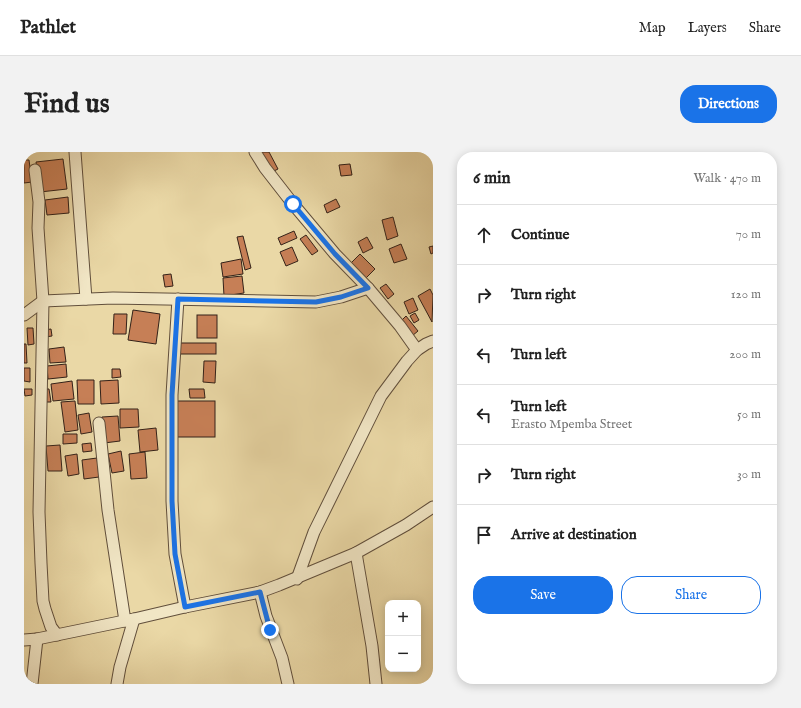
<!DOCTYPE html>
<html lang="en">
<head>
<meta charset="utf-8">
<style>
	body { margin:0; font-family:"IM FELL English",serif; background:#f2f2f2; color:#222 }
	.controls { position:absolute; right:12px; bottom:12px; display:grid; overflow:hidden; border-radius:8px; box-shadow:0 2px 10px #0003 }
	.controls button { width:36px; height:36px; display:grid; place-items:center; padding:0; border:0; border-bottom:1px solid #e0e0e0; background:#fff; color:#222; font:20px sans-serif }
	.stop { position:absolute; width:12px; height:12px; margin:-9px; border:3px solid #1a73e8; border-radius:50%; background:#fff }
	.stop.end { background:#1a73e8; border-color:#fff; box-shadow:0 1px 4px #0008 }
	.list { margin:0; padding:0; list-style:none }
	h2 { display:flex; justify-content:space-between; align-items:center; height:52px; margin:0; padding:0 16px; font-size:17px }
	h2 small { font-size:13px; font-weight:400; color:#767676 }
	.list li { display:grid; grid-template-columns:26px 1fr auto; gap:12px; align-items:center; box-sizing:border-box; height:60px; padding:0 16px; border-top:1px solid #e0e0e0 }
	.list b { display:block; font-size:15px; white-space:nowrap }
	.list p { margin:0; font-size:13px; white-space:nowrap; color:#767676 }
	.list em { font-size:13px; font-style:normal; color:#767676 }
	.actions { display:flex; gap:8px; padding:12px 16px }
	.actions a { flex:1; padding:9px 0; border:1px solid #1a73e8; border-radius:16px; text-align:center; font-size:14px; color:#1a73e8 }
	.actions .main { background:#1a73e8; color:#fff }
	.icon { flex:none; width:22px; height:22px; fill:none; stroke:currentColor; stroke-width:2; stroke-linecap:round; stroke-linejoin:round }
	.map { position:relative; flex:none; width:409px; height:532px; overflow:hidden; border-radius:16px }
	header { display:flex; align-items:center; gap:24px; box-sizing:border-box; height:56px; padding:0 20px; background:#fff; border-bottom:1px solid #e0e0e0 }
	header strong { font-size:19px }
	nav { display:flex; gap:22px; margin-inline-start:auto; font-size:14px }
	.intro { display:flex; align-items:center; justify-content:space-between; box-sizing:border-box; height:96px; padding:0 24px }
	h1 { margin:0; font-size:28px }
	.button { padding:10px 18px; border-radius:16px; background:#1a73e8; color:#fff; font-size:14px; font-weight:700 }
	main { display:flex; gap:24px; padding:0 24px }
	aside { flex:1; background:#fff; border-radius:16px; box-shadow:0 2px 10px #0003 }
	.map>svg:first-child { display:block }
	.building { fill:#c67f56; stroke:#332118 }
	.lines { fill:none; stroke-linecap:round; stroke-linejoin:round }
	.street-casing { stroke:#614f3c; stroke-width:13 }
	.street { stroke:#f1e6c5; stroke-width:11 }
	.route { stroke:#1a73e8; stroke-width:5 }
</style>
</head>
<body>
<header>
<strong>Pathlet</strong>
<nav><a>Map</a><a>Layers</a><a>Share</a></nav>
</header>
<div class="intro"><h1>Find us</h1><a class="button">Directions</a></div>
<main>
<div class="map">
<svg width="409" height="532" viewBox="0 0 409 532">
	<rect width="100%" height="100%" fill="#ead8a6"/>
	<filter id="stains"><feTurbulence type="fractalNoise" baseFrequency=".005" numOctaves="4"/><feColorMatrix values="0 0 0 0 .2 0 0 0 0 .09 0 0 0 0 .02 0 0 0 .5 -.17"/></filter>
	<radialGradient id="worn" r=".72"><stop offset=".6" stop-color="#630" stop-opacity="0"/><stop offset="1" stop-color="#630" stop-opacity=".3"/></radialGradient>
	<!-- building -->
	<g class="building">
		<polygon points="237,0 245,0 254,17 248,20"/>
		<polygon points="39,7 43,37 16,40 12,10"/>
		<polygon points="0,8 5,8 8,30 0,31"/>
		<polygon points="326,12 328,23 317,24 315,13"/>
		<polygon points="44,45 45,61 23,63 21,48"/>
		<polygon points="312,47 316,55 303,61 300,53"/>
		<polygon points="369,65 374,84 363,88 358,68"/>
		<polygon points="270,79 273,86 257,93 254,86"/>
		<polygon points="282,83 294,99 288,103 276,87"/>
		<polygon points="219,84 227,116 221,118 213,85"/>
		<polygon points="343,85 349,96 339,101 334,90"/>
		<polygon points="377,92 383,107 370,111 365,97"/>
		<polygon points="409,94 409,101 407,102 405,95"/>
		<polygon points="268,95 274,109 262,114 256,100"/>
		<polygon points="336,102 351,117 341,127 326,112"/>
		<polygon points="217,107 219,122 199,125 197,111"/>
		<polygon points="147,122 149,134 141,135 139,123"/>
		<polygon points="218,124 220,141 200,144 199,126"/>
		<polygon points="362,132 370,142 364,147 356,136"/>
		<polygon points="406,137 409,143 408,170 394,144"/>
		<polygon points="389,146 394,158 385,162 380,150"/>
		<polygon points="109,158 136,162 132,192 104,188"/>
		<polygon points="391,161 395,168 390,171 386,164"/>
		<polygon points="90,162 103,162 102,182 89,182"/>
		<rect x="173" y="163" width="20" height="23"/>
		<polygon points="382,164 394,179 388,184 376,170"/>
		<polygon points="3,176 9,176 10,192 4,193"/>
		<polygon points="27,177 28,184 21,185 20,178"/>
		<rect x="156" y="191" width="36" height="11"/>
		<polygon points="0,192 2,192 3,211 0,211"/>
		<polygon points="40,195 42,210 26,211 25,197"/>
		<polygon points="180,209 192,209 191,231 179,230"/>
		<polygon points="42,212 43,225 24,227 23,214"/>
		<polygon points="0,216 6,216 6,230 0,229"/>
		<polygon points="88,217 96,217 97,225 88,226"/>
		<polygon points="53,228 70,228 70,252 54,252"/>
		<polygon points="94,228 95,251 77,252 76,229"/>
		<polygon points="48,229 50,247 29,249 27,232"/>
		<polygon points="0,237 8,237 8,243 1,244"/>
		<polygon points="21,237 25,237 27,250 22,250"/>
		<polygon points="165,237 180,237 181,246 166,246"/>
		<polygon points="51,249 54,278 41,280 37,250"/>
		<rect x="152" y="249" width="39" height="36"/>
		<polygon points="96,257 114,257 115,275 96,276"/>
		<polygon points="65,261 68,280 57,282 54,263"/>
		<polygon points="94,264 96,289 80,291 78,265"/>
		<polygon points="132,276 134,298 116,300 114,278"/>
		<polygon points="39,282 53,282 53,291 39,292"/>
		<polygon points="67,291 68,299 59,300 58,292"/>
		<polygon points="36,293 38,319 24,319 22,294"/>
		<polygon points="97,299 100,319 88,321 84,302"/>
		<polygon points="121,300 123,326 107,327 105,302"/>
		<polygon points="53,302 55,322 44,324 41,304"/>
		<polygon points="73,306 75,325 60,327 58,308"/>
	</g>
	<g class="lines">
		<!-- street casing -->
		<g class="street-casing">
			<g id="street">
				<polyline points="51,0 62,147"/>
				<polyline points="231,0 241,16 269,52 311,102 344,136 376,174 393,198"/>
				<polyline points="11,18 15,50 14,76 19,149 15,360 17,411 19,449 21,457 27,475 33,483"/>
				<polyline points="154,147 148,243 148,349 151,402 161,455"/>
				<polyline points="0,163 19,149 89,146 292,150 317,145 344,136"/>
				<polyline points="75,271 84,358 101,469"/>
				<polyline points="332,401 348,494 352,532"/>
				<polyline points="273,427 290,380 357,244 383,209 393,198 402,192 409,189"/>
				<polyline points="236,440 242,464 258,506 264,532"/>
				<polyline points="0,488 13,487 110,467 161,455 236,440 255,433 332,401 382,373 409,355"/>
				<polyline points="8,532 13,487"/>
				<polyline points="93,532 96,515 110,467"/>
			</g>
		</g>
		<!-- street -->
		<use href="#street" class="street"/>
	</g>
	<g class="lines">
		<!-- route -->
		<polyline class="route" points="246,478 236,440 161,455 151,402 148,349 148,243 154,147 292,150 317,145 344,136 311,102 269,52"/>
	</g>
	<rect width="100%" height="100%" filter="url(#stains)"/>
	<rect width="100%" height="100%" fill="url(#worn)"/>
</svg>
<div class="controls">
<button>+</button>
<button>−</button>
</div>
<div class="stop" style="left:269px;top:52px"></div>
<div class="stop end" style="left:246px;top:478px"></div>
</div>
<aside>
<h2>6 min<small>Walk · 470 m</small></h2>
<ul class="list">
<li><svg class="icon" aria-label="ahead" viewBox="0 0 24 24"><path d="M12 20V5M6 11l6-6 6 6"/></svg><div><b>Continue</b></div><em>70 m</em></li>
<li><svg class="icon" aria-label="right" viewBox="0 0 24 24"><path d="M7 20v-9h11M14 6l5 5-5 5"/></svg><div><b>Turn right</b></div><em>120 m</em></li>
<li><svg class="icon" aria-label="left" viewBox="0 0 24 24"><path d="M17 20v-9H6M10 6l-5 5 5 5"/></svg><div><b>Turn left</b></div><em>200 m</em></li>
<li><svg class="icon" aria-label="left" viewBox="0 0 24 24"><path d="M17 20v-9H6M10 6l-5 5 5 5"/></svg><div><b>Turn left</b><p>Erasto Mpemba Street</p></div><em>50 m</em></li>
<li><svg class="icon" aria-label="right" viewBox="0 0 24 24"><path d="M7 20v-9h11M14 6l5 5-5 5"/></svg><div><b>Turn right</b></div><em>30 m</em></li>
<li><svg class="icon" aria-label="arrive" viewBox="0 0 24 24"><path d="M6 21V4h12l-3 4 3 4H6"/></svg><div><b>Arrive at destination</b></div></li>
</ul>
<div class="actions"><a class="main">Save</a><a>Share</a></div>
</aside>
</main>
</body>
</html>
